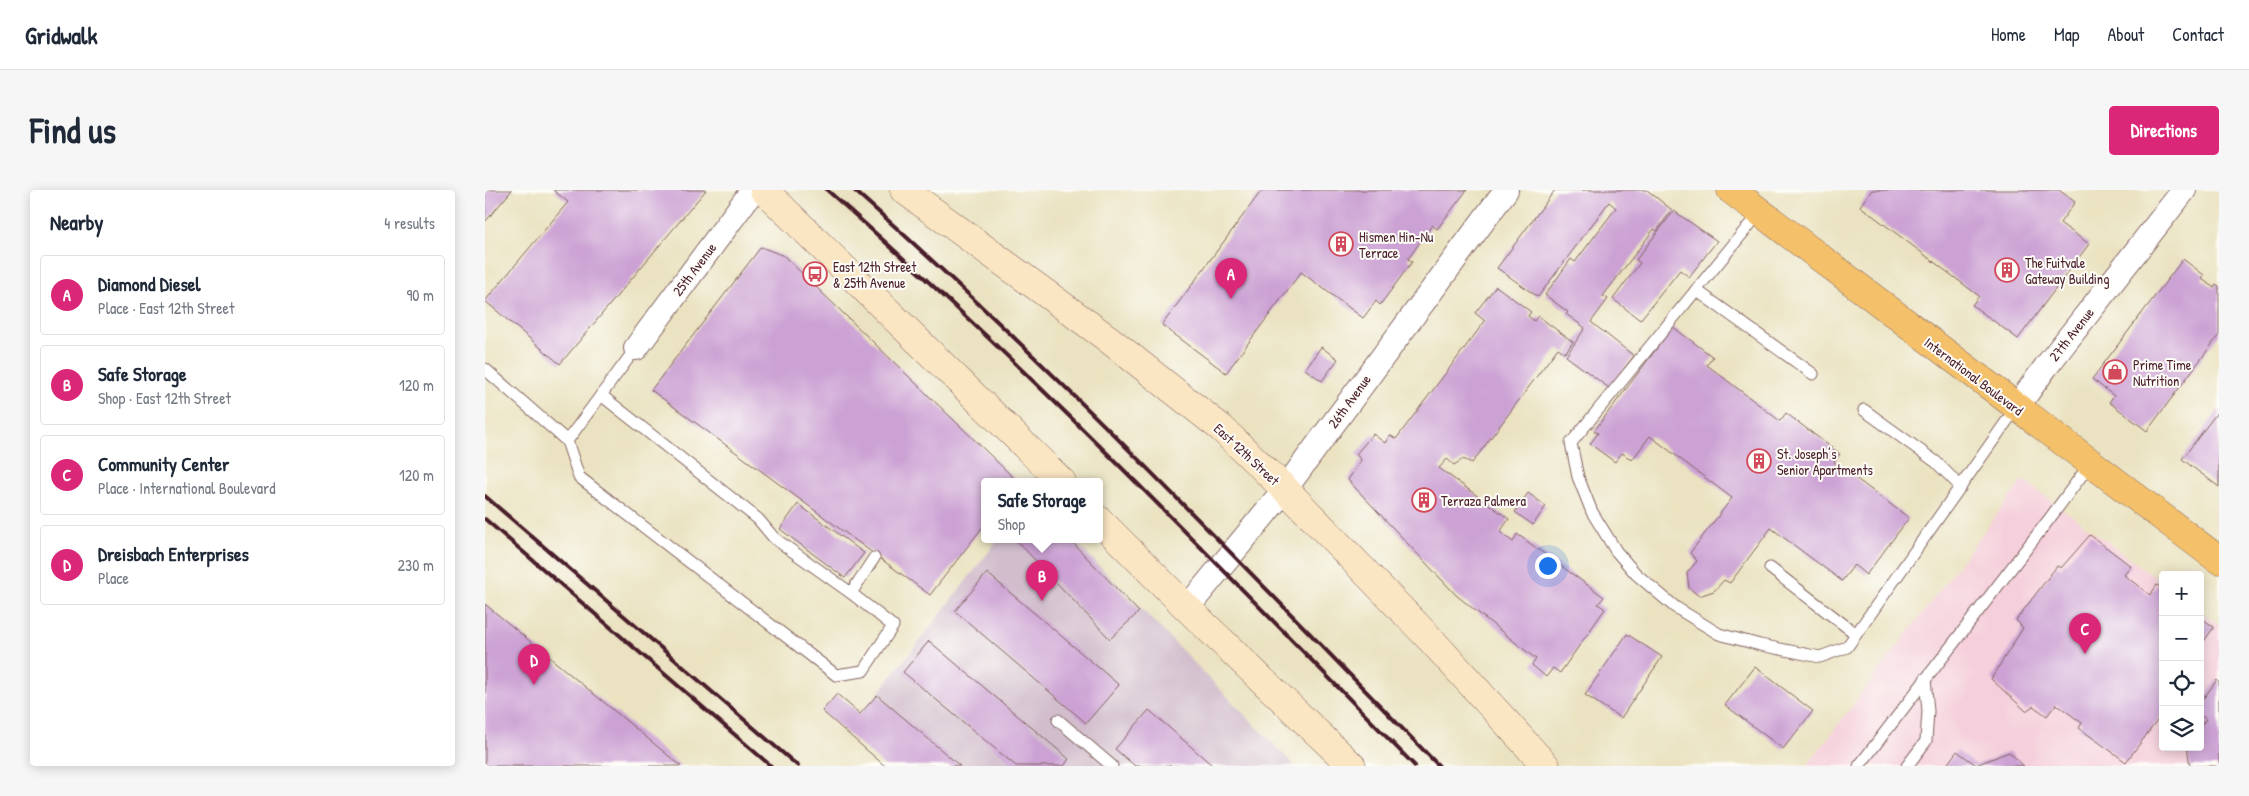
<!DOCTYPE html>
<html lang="en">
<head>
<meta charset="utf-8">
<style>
	body { margin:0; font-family:"Patrick Hand",sans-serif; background:#f6f6f7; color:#1f2937 }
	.controls { position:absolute; right:15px; bottom:15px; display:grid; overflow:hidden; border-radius:5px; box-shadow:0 2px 12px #0003 }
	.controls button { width:45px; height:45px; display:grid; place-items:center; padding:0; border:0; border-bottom:1px solid #e0e1e3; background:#fff; color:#1f2937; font:25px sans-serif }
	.you { position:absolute; left:1062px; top:375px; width:18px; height:18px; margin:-12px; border:4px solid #fff; border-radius:50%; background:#1a73e8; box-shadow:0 0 0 8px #1a73e833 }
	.badge { display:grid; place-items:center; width:32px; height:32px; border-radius:50%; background:#db2777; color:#fff; font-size:16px; font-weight:700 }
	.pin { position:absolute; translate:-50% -41px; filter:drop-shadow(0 1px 2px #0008) }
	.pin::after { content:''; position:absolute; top:26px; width:18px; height:15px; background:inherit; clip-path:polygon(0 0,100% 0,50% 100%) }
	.popup { position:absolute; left:496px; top:288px; width:122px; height:65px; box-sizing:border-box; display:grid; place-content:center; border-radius:5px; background:#fff; filter:drop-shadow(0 1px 4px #0005); font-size:16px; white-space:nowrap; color:#747a83 }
	.popup b { font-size:19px; color:#1f2937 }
	.popup::after { content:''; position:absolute; left:50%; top:100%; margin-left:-10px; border:10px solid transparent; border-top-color:#fff }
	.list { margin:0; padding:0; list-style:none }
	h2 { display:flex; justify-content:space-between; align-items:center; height:65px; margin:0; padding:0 20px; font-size:21px }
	h2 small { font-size:16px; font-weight:400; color:#747a83 }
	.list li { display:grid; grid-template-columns:32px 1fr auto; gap:15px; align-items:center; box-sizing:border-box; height:80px; margin:0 10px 10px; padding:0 10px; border:1px solid #e0e1e3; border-radius:5px }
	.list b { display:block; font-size:19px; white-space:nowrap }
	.list p { margin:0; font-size:16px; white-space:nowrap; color:#747a83 }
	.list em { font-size:16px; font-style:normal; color:#747a83 }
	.icon { flex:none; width:28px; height:28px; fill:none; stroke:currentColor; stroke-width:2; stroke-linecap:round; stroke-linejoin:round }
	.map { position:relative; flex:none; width:1734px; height:576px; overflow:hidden; border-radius:5px }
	header { display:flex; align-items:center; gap:30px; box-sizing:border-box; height:70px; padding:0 25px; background:#fff; border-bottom:1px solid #e0e1e3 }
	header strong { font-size:24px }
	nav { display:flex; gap:28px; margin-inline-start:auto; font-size:18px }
	.intro { display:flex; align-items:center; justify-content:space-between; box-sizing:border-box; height:120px; padding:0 30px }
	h1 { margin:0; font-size:35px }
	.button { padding:12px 22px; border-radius:5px; background:#db2777; color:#fff; font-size:18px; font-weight:700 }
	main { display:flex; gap:30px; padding:0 30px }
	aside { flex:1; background:#fff; border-radius:5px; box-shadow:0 2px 12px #0003 }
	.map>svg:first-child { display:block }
	.built { fill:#f5cfdb }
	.industrial { fill:#d1bdcc }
	.building { fill:#cca2d4 }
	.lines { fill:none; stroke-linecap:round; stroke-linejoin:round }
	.lane-casing { stroke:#82635f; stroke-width:13 }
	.street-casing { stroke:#82635f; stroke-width:26 }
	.secondary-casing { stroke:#82635f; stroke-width:29 }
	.primary-casing { stroke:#82635f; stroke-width:29 }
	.lane { stroke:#fff; stroke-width:11 }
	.street { stroke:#fff; stroke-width:24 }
	.secondary { stroke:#fbe6c3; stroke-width:28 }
	.primary { stroke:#f4c16a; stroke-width:28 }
	.rail { stroke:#4a1f2b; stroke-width:4 }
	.labels { text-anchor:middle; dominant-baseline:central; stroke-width:4; stroke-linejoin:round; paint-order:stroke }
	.poi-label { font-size:14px; fill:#4a1f2b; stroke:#fdfcf7; text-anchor:start }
	.street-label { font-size:14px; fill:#4a1f2b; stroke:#fdfcf7 }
</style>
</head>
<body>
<header>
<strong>Gridwalk</strong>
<nav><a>Home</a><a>Map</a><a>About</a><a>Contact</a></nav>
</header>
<div class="intro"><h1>Find us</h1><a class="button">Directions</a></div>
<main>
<aside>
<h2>Nearby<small>4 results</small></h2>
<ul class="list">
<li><span class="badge">A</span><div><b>Diamond Diesel</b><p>Place · East 12th Street</p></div><em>90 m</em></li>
<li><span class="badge">B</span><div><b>Safe Storage</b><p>Shop · East 12th Street</p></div><em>120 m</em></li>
<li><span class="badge">C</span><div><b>Community Center</b><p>Place · International Boulevard</p></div><em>120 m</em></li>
<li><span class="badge">D</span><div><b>Dreisbach Enterprises</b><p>Place</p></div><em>230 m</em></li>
</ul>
</aside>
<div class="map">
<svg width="1734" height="576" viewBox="0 0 1734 576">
	<rect width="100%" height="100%" fill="#fdfcf7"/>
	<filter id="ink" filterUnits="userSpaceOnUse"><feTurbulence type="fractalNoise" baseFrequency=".02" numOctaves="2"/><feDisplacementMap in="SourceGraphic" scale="10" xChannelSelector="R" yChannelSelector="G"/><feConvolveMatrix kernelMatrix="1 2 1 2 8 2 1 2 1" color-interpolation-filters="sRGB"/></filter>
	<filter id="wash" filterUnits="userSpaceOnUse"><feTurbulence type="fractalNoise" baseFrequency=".0096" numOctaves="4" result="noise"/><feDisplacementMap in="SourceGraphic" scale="20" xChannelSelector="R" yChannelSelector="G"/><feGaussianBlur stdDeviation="1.12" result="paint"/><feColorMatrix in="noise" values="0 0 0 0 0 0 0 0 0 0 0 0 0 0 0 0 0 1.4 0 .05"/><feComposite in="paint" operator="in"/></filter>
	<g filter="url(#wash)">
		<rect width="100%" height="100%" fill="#eae2c0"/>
		<!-- built -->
		<polygon class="built" points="1538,290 1678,393 1678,557 1715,557 1715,421 1734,435 1734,576 1322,576"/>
		<!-- industrial -->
		<polygon class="industrial" points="513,350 589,350 810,576 400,576 360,541 392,505"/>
		<g id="blocks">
			<!-- building -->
			<g class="building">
				<polygon points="0,0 27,0 0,32"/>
				<polygon points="68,0 221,0 75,174 0,111 83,12"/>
				<polygon points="777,0 982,0 952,39 947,35 923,69 927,72 895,115 891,111 878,128 816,82 741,183 677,135"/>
				<polygon points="1070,0 1162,0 1187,20 1172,41 1169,39 1118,106 1123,109 1106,132 1149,166 1124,198 1081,166 1100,138 1081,124 1083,122 1060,105 1086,69 1090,72 1131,18 1124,12 1053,107 1012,78"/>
				<polygon points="1387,0 1574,0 1590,12 1575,33 1604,54 1533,149 1487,115 1494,106 1375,16"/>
				<polygon points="1189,21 1232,51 1204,87 1195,80 1155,130 1128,109 1155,73 1151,70"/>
				<polygon points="276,57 299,66 532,291 500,292 500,334 445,405 166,200"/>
				<polygon points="1698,69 1719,85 1717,89 1729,98 1731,94 1734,96 1734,145 1662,241 1624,212 1629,206 1607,189"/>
				<polygon points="1011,96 1046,122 1043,126 1049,131 1053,126 1088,152 1080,163 1073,158 987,273 978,269 969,275 962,269 954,278 1024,329 1015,342 1028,352 1032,344 1119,407 1113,414 1120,419 1075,483 1068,478 1061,487 1047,475 1051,469 971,405 863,290 876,270 871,264 888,244 900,253 905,245 911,249 1000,131 990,123"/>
				<polygon points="1188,137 1228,167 1222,175 1295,231 1301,223 1355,264 1349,272 1424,328 1381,385 1369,375 1357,391 1286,338 1245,393 1239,390 1229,401 1214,406 1204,398 1202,383 1212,371 1205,363 1247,308 1165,246 1147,270 1137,263 1130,272 1105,254 1113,243 1109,241"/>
				<polygon points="836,157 853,169 837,191 820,179"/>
				<polygon points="1734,220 1734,297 1697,269"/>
				<polygon points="1043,303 1061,316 1048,335 1030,322"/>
				<polygon points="313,314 379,363 360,388 295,339"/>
				<polygon points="1605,345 1646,376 1639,385 1665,405 1672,395 1678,399 1678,523 1641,572 1594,538 1597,533 1571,514 1562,526 1548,516 1541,521 1506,489 1538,438 1531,430 1572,376 1576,378"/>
				<polygon points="531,350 585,350 654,422 625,449"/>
				<polygon points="502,383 634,495 601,533 470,421"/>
				<polygon points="0,414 196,576 0,576"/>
				<polygon points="1715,427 1729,437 1715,457"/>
				<polygon points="1142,444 1177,467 1136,528 1100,505"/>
				<polygon points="444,451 584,569 579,576 531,576 418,482"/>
				<polygon points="1270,477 1328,521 1298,559 1240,515"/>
				<polygon points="1732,490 1734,492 1734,576 1705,576 1702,557 1715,557 1715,537 1721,529 1715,525 1715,513"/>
				<polygon points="352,504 375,524 392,505 475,576 400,576 337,521"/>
				<polygon points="664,520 728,576 650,576 630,559"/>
				<polygon points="1472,561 1491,575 1524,562 1539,576 1461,576"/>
			</g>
		</g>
	</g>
	<g filter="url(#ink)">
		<use href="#blocks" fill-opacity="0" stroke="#82635f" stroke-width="1"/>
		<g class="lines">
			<!-- lane casing -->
			<g class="lane-casing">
				<g id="lane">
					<polyline points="1275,22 1086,253 1093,287 1107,322 1131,361 1151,384 1190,417 1234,444 1275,455 1335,467 1362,457 1531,218"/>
					<polyline points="1211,100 1328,184"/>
					<polyline points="0,179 82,251 151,158"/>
					<polyline points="116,205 273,329 289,348 366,403"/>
					<polyline points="1379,220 1451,272 1476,297"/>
					<polyline points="82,251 94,287 351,485 378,481 408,436 366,403 389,368"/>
					<polyline points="1285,378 1371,444"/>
					<polyline points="573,530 627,576"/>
					<polyline points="1374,576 1565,328 1605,274"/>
					<polyline points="1422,576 1441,551 1443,521 1440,489"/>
				</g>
			</g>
			<!-- street casing -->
			<g class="street-casing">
				<g id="street">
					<polyline points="151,158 268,0"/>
					<polyline points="1531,218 1560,178 1699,0"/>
					<polyline points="702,418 800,299 1021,0"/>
				</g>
			</g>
			<!-- secondary casing -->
			<g class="secondary-casing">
				<g id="secondary">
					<polyline points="279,0 577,292"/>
					<polyline points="419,0 622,148 736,238 800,299 948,452 1061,576"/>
					<polyline points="614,330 702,418 867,576"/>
				</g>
			</g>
			<!-- primary casing -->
			<g class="primary-casing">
				<polyline id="primary" points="1246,0 1734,370"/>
			</g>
			<!-- lane -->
			<use href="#lane" class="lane"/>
			<!-- street -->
			<use href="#street" class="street"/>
			<!-- secondary -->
			<use href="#secondary" class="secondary"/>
			<!-- primary -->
			<use href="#primary" class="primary"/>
			<!-- rail -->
			<g class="rail">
				<path d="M342,0C548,181 738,380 930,576"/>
				<path d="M369,0C574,181 763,381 954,576"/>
				<polyline points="0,306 313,576"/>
				<polyline points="0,329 286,576"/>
			</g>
		</g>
	</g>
	<!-- icons -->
	<defs>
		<g id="building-ring" transform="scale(1.25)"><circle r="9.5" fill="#fdfcf7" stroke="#d1495b" stroke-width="1.5"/><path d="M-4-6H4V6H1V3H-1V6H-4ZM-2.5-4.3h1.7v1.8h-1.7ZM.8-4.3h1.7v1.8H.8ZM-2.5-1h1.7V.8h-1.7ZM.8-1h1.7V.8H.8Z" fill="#d1495b"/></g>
		<g id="bus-ring" transform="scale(1.25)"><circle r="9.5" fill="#fdfcf7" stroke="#d1495b" stroke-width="1.5"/><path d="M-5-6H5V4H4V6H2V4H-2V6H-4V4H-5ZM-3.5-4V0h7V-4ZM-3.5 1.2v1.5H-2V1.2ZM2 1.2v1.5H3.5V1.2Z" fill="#d1495b"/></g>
		<g id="shop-ring" transform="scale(1.25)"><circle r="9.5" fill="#fdfcf7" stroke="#d1495b" stroke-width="1.5"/><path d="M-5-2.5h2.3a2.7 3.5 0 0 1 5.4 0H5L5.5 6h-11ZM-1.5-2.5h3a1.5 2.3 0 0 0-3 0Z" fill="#d1495b"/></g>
	</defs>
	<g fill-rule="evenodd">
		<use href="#building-ring" x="856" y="54"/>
		<use href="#building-ring" x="1522" y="80"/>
		<use href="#bus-ring" x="330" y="84"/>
		<use href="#shop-ring" x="1630" y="182"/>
		<use href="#building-ring" x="1274" y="271"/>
		<use href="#building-ring" x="939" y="310"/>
	</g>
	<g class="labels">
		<!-- poi labels -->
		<g class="poi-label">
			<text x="874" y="46">Hismen Hin-Nu<tspan x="874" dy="16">Terrace</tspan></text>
			<text x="1540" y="72">The Fuitvale<tspan x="1540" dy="16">Gateway Building</tspan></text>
			<text x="348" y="76">East 12th Street<tspan x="348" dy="16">&amp; 25th Avenue</tspan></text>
			<text x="1648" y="174">Prime Time<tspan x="1648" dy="16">Nutrition</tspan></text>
			<text x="1292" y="263">St. Joseph’s<tspan x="1292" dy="16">Senior Apartments</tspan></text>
			<text x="956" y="310">Terraza Palmera</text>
		</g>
		<!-- street labels -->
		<g class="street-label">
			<text transform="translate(209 79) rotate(-53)">25th Avenue</text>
			<text transform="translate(1586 144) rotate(-52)">27th Avenue</text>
			<text transform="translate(1489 186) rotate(37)">International Boulevard</text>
			<text transform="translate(864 211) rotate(-54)">26th Avenue</text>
			<text transform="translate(762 264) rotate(43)">East 12th Street</text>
		</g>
	</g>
</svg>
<div class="controls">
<button>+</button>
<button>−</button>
<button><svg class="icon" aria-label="locate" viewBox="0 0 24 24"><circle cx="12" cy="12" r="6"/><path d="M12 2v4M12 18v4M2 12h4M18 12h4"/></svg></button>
<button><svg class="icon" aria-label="layers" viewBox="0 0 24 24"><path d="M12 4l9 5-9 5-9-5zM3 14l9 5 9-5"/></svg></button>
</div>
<div class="you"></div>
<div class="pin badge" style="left:746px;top:109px">A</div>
<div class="pin badge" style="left:557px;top:411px">B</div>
<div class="popup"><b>Safe Storage</b>Shop</div>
<div class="pin badge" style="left:1600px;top:464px">C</div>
<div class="pin badge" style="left:49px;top:495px">D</div>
</div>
</main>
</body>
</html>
